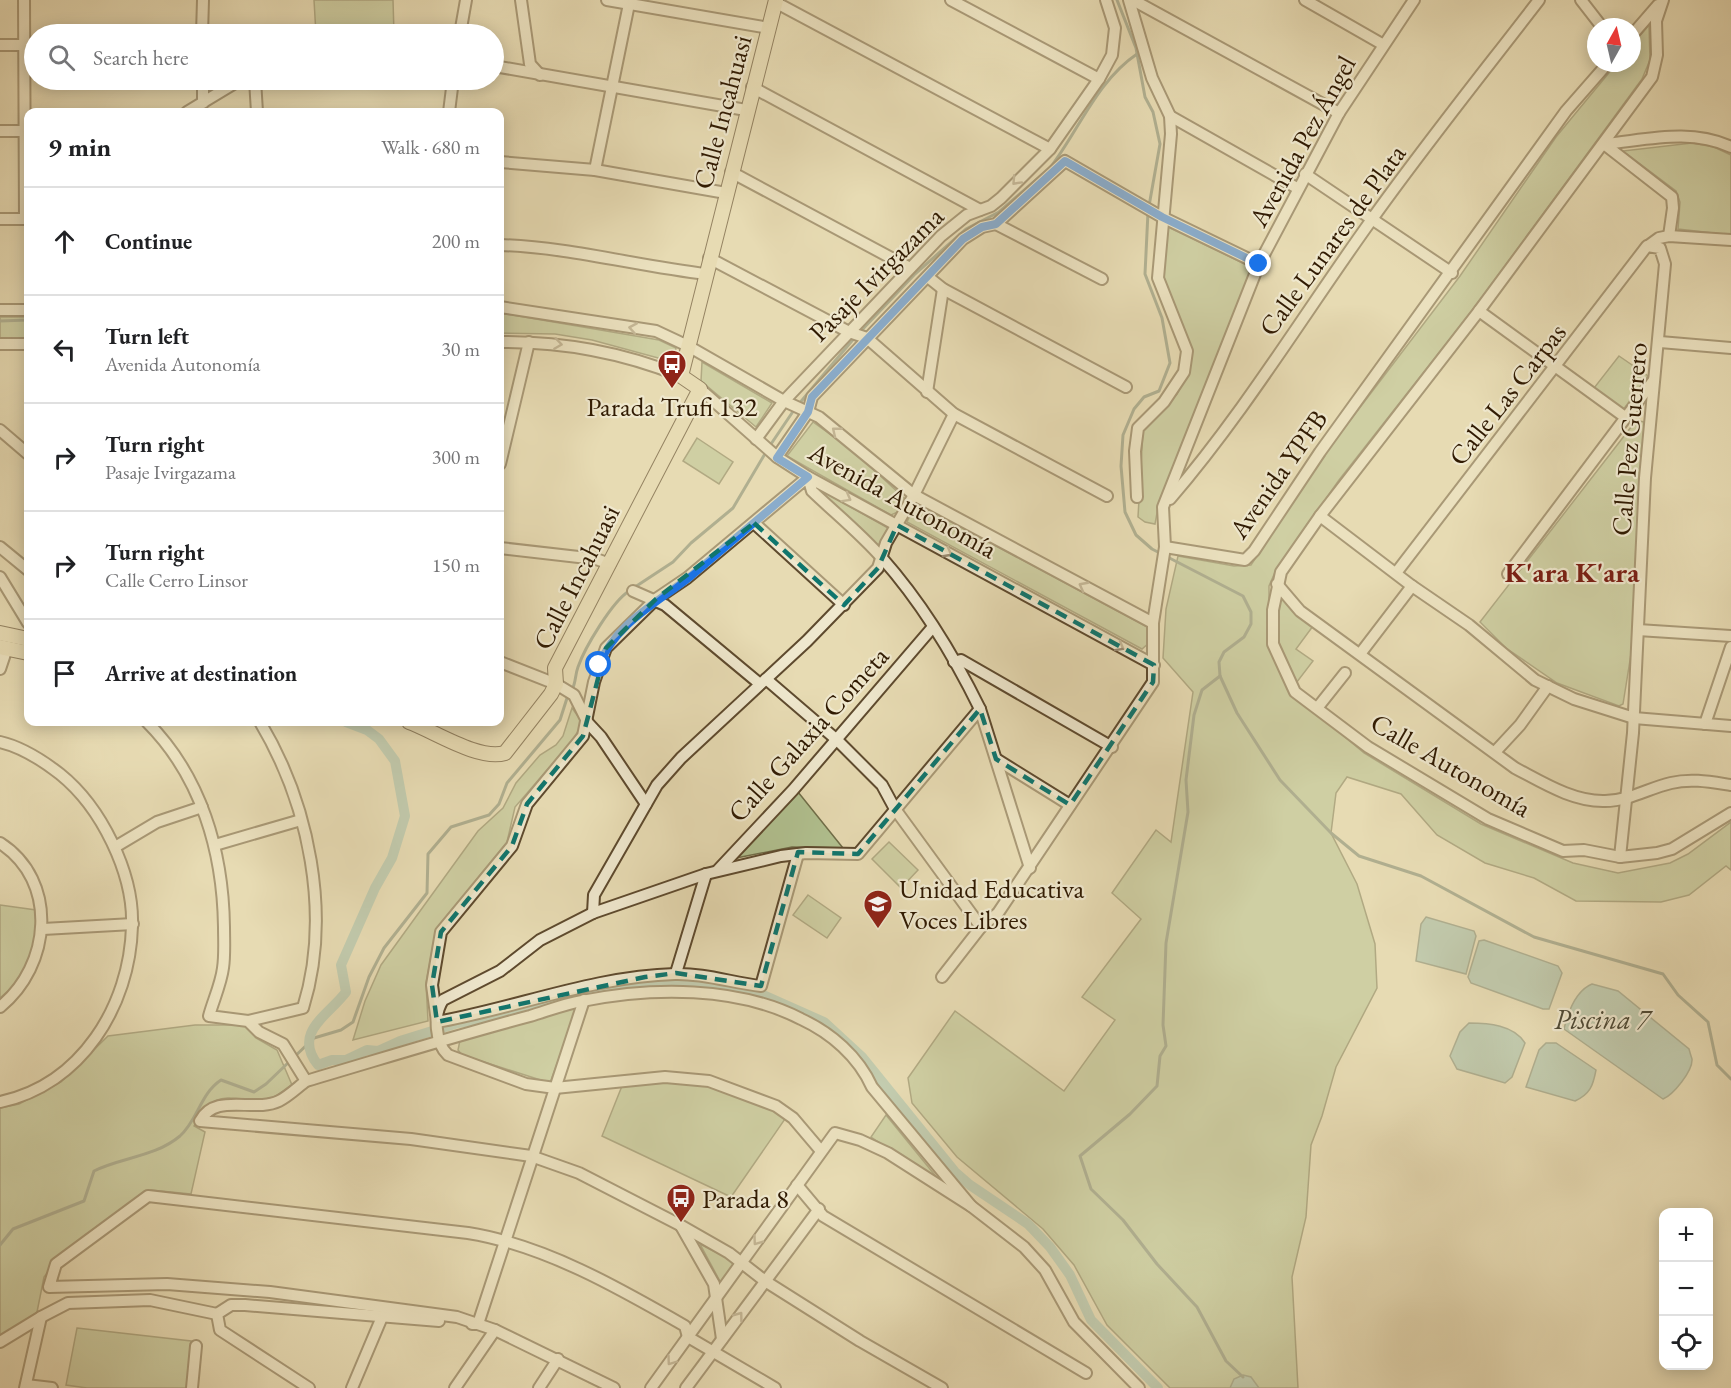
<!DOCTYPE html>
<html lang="en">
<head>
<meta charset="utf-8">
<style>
	body { margin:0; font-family:"EB Garamond",serif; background:#f6f6f6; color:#202124 }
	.controls { position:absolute; right:18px; bottom:18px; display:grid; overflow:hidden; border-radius:12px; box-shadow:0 3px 15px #0003 }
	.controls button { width:54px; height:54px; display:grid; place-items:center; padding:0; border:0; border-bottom:2px solid #e0e0e0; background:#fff; color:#202124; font:30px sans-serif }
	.compass { position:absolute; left:1587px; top:18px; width:54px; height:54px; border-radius:50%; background:#fff; box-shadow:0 3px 15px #0003; rotate:8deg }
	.stop { position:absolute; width:18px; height:18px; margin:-14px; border:4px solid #1a73e8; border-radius:50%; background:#fff }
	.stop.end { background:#1a73e8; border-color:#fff; box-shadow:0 2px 6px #0008 }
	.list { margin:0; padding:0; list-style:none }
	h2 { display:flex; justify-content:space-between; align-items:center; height:78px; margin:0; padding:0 24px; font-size:26px }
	h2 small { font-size:20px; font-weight:400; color:#757577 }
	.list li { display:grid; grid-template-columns:39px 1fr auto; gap:18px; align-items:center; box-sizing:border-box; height:108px; padding:0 24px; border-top:2px solid #e0e0e0 }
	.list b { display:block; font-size:22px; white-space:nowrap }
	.list p { margin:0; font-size:20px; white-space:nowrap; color:#757577 }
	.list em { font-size:20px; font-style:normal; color:#757577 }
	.icon { flex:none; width:33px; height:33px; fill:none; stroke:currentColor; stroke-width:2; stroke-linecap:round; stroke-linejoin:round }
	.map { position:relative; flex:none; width:1731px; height:1388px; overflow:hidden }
	.search { position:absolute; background:#fff; box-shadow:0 3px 15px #0003; left:24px; top:24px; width:480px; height:66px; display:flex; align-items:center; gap:15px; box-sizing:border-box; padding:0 21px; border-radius:33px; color:#757577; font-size:22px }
	.panel { position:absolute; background:#fff; box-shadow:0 3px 15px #0003; left:24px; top:108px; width:480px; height:618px; border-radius:12px }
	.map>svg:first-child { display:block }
	.green { fill:#b1c190; stroke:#706e49; stroke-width:1.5 }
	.water { fill:#97bbab; stroke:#6e7b67; stroke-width:1.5 }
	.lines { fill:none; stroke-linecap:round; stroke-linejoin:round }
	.stream { stroke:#6e7b67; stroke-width:3 }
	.canal { stroke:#97bbab; stroke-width:10 }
	.minor-casing { stroke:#5e4a2e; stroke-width:14 }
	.major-casing { stroke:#301a02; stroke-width:16 }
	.minor { stroke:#efe8ce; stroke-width:10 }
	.major { stroke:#e7dbb3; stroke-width:14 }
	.oneway { stroke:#998b72 }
	.route { stroke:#1a73e8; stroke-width:8 }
	.marked { fill:none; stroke:#0f766e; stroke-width:4.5; stroke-dasharray:12 8; stroke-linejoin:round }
	.labels { text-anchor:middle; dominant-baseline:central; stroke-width:4.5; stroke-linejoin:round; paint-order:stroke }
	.street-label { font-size:27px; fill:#301a02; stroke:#efe8ce }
	.poi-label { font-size:27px; fill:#301a02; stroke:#efe8ce; text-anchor:start }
	.neighbourhood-label { font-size:28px; font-weight:bold; fill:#7a1f14; stroke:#efe8ce }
	.water-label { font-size:28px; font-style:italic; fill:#4f4a35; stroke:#efe8ce }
</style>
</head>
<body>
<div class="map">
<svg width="1731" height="1388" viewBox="0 0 1731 1388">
	<rect width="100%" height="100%" fill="#e7dbb3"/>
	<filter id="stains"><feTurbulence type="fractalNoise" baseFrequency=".00333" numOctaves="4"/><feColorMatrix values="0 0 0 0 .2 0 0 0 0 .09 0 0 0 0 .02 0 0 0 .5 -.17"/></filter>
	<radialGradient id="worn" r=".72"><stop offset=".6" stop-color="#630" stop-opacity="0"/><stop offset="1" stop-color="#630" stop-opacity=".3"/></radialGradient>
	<!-- green -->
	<g class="green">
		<polygon points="314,0 393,0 394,34 316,34"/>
		<polygon points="1649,25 1650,60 1642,79 1471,312 1339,480 1276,570 1269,586 1269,601 1282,595 1313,626 1296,649 1313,661 1290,691 1364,753 1481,824 1573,863 1618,873 1670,863 1688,854 1731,822 1731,870 1726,866 1689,895 1661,902 1576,901 1534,878 1485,863 1437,835 1401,794 1347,777 1336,793 1331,833 1357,884 1375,944 1377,988 1336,1067 1322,1116 1311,1145 1306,1217 1292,1277 1298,1388 1170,1388 1107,1325 1074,1265 1043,1229 957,1157 912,1103 908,1078 955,1011 1064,1091 1115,1020 1082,997 1141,919 1112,893 1156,830 1171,842 1193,692 1163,658 1166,609 1178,556 1234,566 1251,565 1323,456 1460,276 1556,137 1617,63 1632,63 1632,45"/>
		<polygon points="1692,143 1714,147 1731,155 1731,235 1678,229 1680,202 1676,191 1623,151"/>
		<polygon points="1166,226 1253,268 1159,502 1155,524 1145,522 1138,517 1143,429 1177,394 1188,373 1162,277"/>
		<polygon points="500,313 659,340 676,348 673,362 592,340 555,334 500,333"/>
		<rect x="0" y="317" width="28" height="21"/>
		<polygon points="1619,356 1648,376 1623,410 1594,388"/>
		<polygon points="702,362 772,403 756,427 701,381"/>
		<polygon points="1639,421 1644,422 1645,428 1631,654 1623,704 1619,706 1557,683 1506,648 1480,622 1635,422"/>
		<polygon points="813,422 856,453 905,499 898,512 891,515 787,456"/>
		<polygon points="697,438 733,462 719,484 683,461"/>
		<polygon points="817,488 888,528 877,548"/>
		<polygon points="916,503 1151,629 1150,642 1142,649 907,522"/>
		<polygon points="572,708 580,719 580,728 572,741 515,807 507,842 436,929 426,983 428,1021 353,1040 365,1001 381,965 478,831 503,808 516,783 540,755 556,745 563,736"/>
		<polygon points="798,792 843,848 792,847 736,858"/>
		<polygon points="889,842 918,870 901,888 872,859"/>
		<polygon points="808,895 841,918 827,938 793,915"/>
		<path d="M0,905L36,910C42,942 26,979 0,998Z"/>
		<polygon points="572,1007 577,1009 550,1083 462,1055 458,1050 460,1040"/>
		<path d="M195,1025H248L256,1038L277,1050L292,1085C285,1089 279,1096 271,1098C237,1106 215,1081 194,1126L205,1132L191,1194L151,1190L54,1264L44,1277L37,1312L0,1338V1108L19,1104L61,1082L108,1036Z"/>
		<path d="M669,1082C711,1083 752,1093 785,1119L731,1197L602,1136L622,1086Z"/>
		<polygon points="886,1115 943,1185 871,1137"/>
		<polygon points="700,1244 737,1263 722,1285"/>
		<polygon points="77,1328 191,1341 187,1388 87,1388 66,1385"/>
	</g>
	<!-- water -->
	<g class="water">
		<polygon points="1426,917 1474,931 1476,936 1466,974 1416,961 1421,924"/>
		<polygon points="1484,940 1558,966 1562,973 1549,1009 1543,1009 1471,983 1468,977 1479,941"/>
		<path d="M1592,984L1618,991L1689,1049C1690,1053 1691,1056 1692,1059C1693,1071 1673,1095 1663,1099L1564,1029C1568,1012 1575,991 1592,984Z"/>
		<path d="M1469,1023C1488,1023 1514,1025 1525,1043L1512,1077L1505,1083L1457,1069L1450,1056L1460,1032Z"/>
		<path d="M1546,1043H1556L1596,1070C1593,1086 1590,1094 1575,1101L1526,1087L1539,1050Z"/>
		<polygon points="1243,1375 1251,1377 1259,1388 1230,1388 1234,1379"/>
	</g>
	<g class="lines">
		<!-- stream -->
		<g class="stream">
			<polyline points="1117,0 1136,48 1145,97 1153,112 1160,144 1149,206"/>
			<path d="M1050,168C1079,130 1097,81 1137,54"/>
			<polyline points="1148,212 1145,274 1162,318 1170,363 1159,391 1144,397 1134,409 1123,435 1121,466 1125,512 1136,535 1152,549 1243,596 1251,612 1251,624 1244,637 1224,652 1219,662 1220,676 1237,713 1280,780 1331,833 1359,856 1421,876 1534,937 1663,974 1678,995 1708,1022 1717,1065 1731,1079"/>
			<polyline points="0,321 28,320"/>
			<polyline points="860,332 914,275 966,229 999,212 1043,174"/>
			<polyline points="798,405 856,336"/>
			<polyline points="769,447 794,410"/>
			<polyline points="635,587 673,562 691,543 733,508 766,452"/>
			<polyline points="1220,676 1202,690 1194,715 1186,780 1188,812 1166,943 1163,1025 1166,1046 1160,1056 1157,1086 1130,1114 1080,1156 1091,1189 1123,1220 1157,1264 1197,1307 1226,1361 1243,1377"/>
			<path d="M572,690C576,682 575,675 578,667C585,647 612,602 629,591"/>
			<path d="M0,1245L13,1229L84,1201L94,1171C122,1157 155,1157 180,1136C198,1120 200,1094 221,1080L254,1092L266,1084L314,1038L341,1030L353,1022L369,977L384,948L427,893L428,854L451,827L489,815L499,804L507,783L560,720L568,695"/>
		</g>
		<!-- canal -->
		<path class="canal" d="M346,722L367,730L379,739L395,761L405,816L392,858L375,888L341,965L346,992C329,1015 292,1032 318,1065L332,1060H346L367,1050L378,1051L400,1041L458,1023L515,1013L567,996L671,982L702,983L761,994L824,1022L862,1057L955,1172L970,1185L1028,1224L1050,1247L1070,1275L1091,1320L1158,1388"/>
		<!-- minor casing -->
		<g class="minor-casing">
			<g id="minor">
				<polyline points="24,0 25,219"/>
				<polyline points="521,0 530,64 540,75"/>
				<polyline points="607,0 769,28"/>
				<polyline points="951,0 1099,79"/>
				<polyline points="1129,0 1152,78 1170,116 1171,134 1158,278 1187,351 1184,372 1164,402 1138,428 1135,451 1137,497"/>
				<polyline points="1133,0 1339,113"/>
				<polyline points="1305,0 1382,44"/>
				<polyline points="1581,0 1602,27"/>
				<polyline points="1663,0 1656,21 1657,55 1652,77 1479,311 1320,516 1281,572 1273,610 1273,644 1295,692 1368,747 1488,819 1563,851 1584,850 1620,857 1657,853 1672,849 1731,813"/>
				<polyline points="775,2 1050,149"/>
				<polyline points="202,34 203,0"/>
				<polyline points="460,34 466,0"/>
				<polyline points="1632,35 1658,5"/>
				<polyline points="0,45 34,45"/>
				<polyline points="494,66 746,110"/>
				<polyline points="203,80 203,103"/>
				<polyline points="255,80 257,112"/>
				<polyline points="752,87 980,210"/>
				<polyline points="187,112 240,80"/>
				<polyline points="449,112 453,80"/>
				<polyline points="1170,116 1297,188"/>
				<polyline points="0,131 28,131"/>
				<path d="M1604,144C1647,140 1690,128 1731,147"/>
				<polyline points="1604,144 1672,197 1673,208 1669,236"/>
				<polyline points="500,162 595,170 726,193"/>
				<polyline points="595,170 629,4"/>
				<polyline points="731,172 910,268"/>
				<polyline points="1305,174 1452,273"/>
				<polyline points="0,219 28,219"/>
				<polyline points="996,224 1102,279"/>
				<path d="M500,245C569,247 637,266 706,274"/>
				<polyline points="1648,246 1659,238 1669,236 1731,240"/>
				<polyline points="709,258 849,332 867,338 954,414 1107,496"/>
				<polyline points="928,277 943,289 1126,387"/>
				<polyline points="500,307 656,331 688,346 784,401 819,417 914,495 1153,623"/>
				<polyline points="0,310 28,310"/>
				<polyline points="1479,311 1625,417"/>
				<path d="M500,342C564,342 621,352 681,376"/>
				<polyline points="1660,342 1731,348"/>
				<polyline points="0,344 28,344"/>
				<polyline points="700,389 777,457 808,477 1154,665"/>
				<polyline points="927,392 943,289"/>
				<polyline points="0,430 28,454"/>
				<polyline points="756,439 784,401 941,236 967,215 991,206 1001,198 1050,149 1099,79 1112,55 1115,28 1106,0"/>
				<polyline points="777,457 808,412 812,397 963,239 982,227 996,224 1065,161 1162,217 1259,264"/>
				<polyline points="500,464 529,342"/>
				<path d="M1170,499C1244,413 1304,314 1370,222C1424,146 1482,74 1539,0"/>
				<polyline points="1320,516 1412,586 1469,625 1535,680 1574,699 1634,718 1731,726"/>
				<polyline points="754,523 844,605"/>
				<polyline points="0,547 28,570"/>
				<polyline points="1165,547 1245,560 1254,551 1320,452 1566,111 1608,63"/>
				<polyline points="500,548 596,559 610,564"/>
				<polyline points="1396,573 1647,246 1660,248 1665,264 1645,478 1633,733 1620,857"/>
				<polyline points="1508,574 1654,380"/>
				<polyline points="0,577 28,623"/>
				<path d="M1277,584L1300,611L1515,768C1542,782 1573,802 1605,801C1629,801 1649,788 1671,783C1691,778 1711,782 1731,785"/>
				<polyline points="633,591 665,605 760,684"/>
				<polyline points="1638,630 1731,636"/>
				<polyline points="1360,654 1412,586"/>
				<polyline points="500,662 556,684 574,695 588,723 601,737 646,804"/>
				<polyline points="954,662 961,660 1112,747"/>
				<polyline points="0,669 7,648"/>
				<polyline points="766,679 837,740 882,785 895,809 981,927"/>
				<polyline points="1318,707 1345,673"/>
				<path d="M147,722C201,776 223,851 224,927C224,940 225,955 223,968C221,984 213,1001 209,1016L248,1021L259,1032L283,1044L306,1081"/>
				<polyline points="1705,724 1731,647"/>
				<path d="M0,742C22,747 42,760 60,774C101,807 134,873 132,926C130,1006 81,1085 0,1102"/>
				<polyline points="1495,752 1520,725 1548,686"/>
				<polyline points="996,759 1070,805"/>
				<path d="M0,843C59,881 51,966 0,1007"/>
				<polyline points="215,845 301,820"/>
				<polyline points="115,847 157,822 202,807"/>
				<polyline points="718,870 793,790 932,628"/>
				<polyline points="593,913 594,895 657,785 681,758 807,641 878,568 886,543 914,495 954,414"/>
				<polyline points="43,929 133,924"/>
				<polyline points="676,973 706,874"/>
				<polyline points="942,977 981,927 998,913 1153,682 1153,623 1165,547 1163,507 1259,264 1339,113 1414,0"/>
				<path d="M248,1021L303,1008C332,915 309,804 260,722"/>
				<path d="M437,1022L432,985L441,932L512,846L527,804L583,736L594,682L606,648L656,599L687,578L808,477L812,491C835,513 861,534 882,558C921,602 954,656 980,709L1030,868"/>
				<path d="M437,1022C516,1008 594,976 675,974C704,973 733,983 761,986L798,854"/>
				<path d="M821,1151L793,1118L776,1106L709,1081L665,1077L555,1088L526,1084L448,1055C435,1043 433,1015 443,1000L500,971L540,940L593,913L706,874L781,856L806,853L858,854L980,709"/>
				<polyline points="797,1185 823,1216 1086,1373"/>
				<polyline points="681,1226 714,1284 722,1339"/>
				<polyline points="472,1324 478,1324 584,1000"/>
				<polyline points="0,1342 41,1317 68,1303 150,1300 217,1314"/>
				<polyline points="26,1385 52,1388"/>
				<polyline points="25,1388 41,1317"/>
				<polyline points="192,1388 196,1346"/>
				<polyline points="309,1388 220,1330 217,1314 231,1305 245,1305 439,1321"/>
				<polyline points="352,1388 382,1317"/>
				<polyline points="455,1388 495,1330"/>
				<polyline points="539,1388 558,1359"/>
				<path d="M614,1388L495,1330L457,1317L270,1292L167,1284L49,1287L56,1264L148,1196L468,1233C544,1245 619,1288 685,1326L688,1337L775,1388"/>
				<polyline points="651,1388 835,1133 860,1140 888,1153 971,1206 1024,1247 1045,1270 1074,1322 1139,1388"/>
				<polyline points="686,1388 819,1209"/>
				<path d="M942,1388L860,1341L765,1281L729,1253L680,1225L579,1173L531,1156L411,1139L200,1121C215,1092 254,1113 279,1101C289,1096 298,1087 306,1081C381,1059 454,1036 530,1016C547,1011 564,1004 582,1001C652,987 737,986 801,1019C831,1033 858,1056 872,1087L971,1206"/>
			</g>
		</g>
		<!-- major casing -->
		<g class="major-casing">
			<g id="major">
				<polyline points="0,633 28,639"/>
				<polyline points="0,647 28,653"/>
				<path d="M409,722C434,731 479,761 505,753L551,694L556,684L555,668L700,389L681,376L776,0"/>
			</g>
		</g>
		<!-- minor -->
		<use href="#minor" class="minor"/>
		<!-- major -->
		<use href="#major" class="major"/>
	</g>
	<!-- one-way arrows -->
	<defs><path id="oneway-chevron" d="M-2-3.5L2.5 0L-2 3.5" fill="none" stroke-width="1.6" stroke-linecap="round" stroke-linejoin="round" transform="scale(1.5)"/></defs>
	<g class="oneway">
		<use href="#oneway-chevron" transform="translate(1016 181) rotate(133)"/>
		<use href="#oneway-chevron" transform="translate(633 328) rotate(-170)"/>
		<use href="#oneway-chevron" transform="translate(558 344) rotate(8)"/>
		<use href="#oneway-chevron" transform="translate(836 431) rotate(-141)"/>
		<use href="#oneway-chevron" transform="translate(847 498) rotate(29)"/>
		<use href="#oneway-chevron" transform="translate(948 553) rotate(28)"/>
		<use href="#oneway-chevron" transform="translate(1083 586) rotate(-152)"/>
		<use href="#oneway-chevron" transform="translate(1120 647) rotate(29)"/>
		<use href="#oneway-chevron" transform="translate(757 1241) rotate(126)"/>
		<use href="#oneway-chevron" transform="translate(739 1316) rotate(-53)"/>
		<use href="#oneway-chevron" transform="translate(671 1361) rotate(126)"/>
	</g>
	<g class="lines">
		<!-- route -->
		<path class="route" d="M599,665C616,623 657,603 691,576C730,543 769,510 808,477L777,458L808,412L812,397L963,239L982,227L996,224L1065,161L1162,217L1259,264"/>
	</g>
	<!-- marked area -->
	<path d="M0 0H1731V1388H0ZM754,523L844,605L878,568L897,525L1154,665L1153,682L1070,805L996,759L980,709L858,854L798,852L761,986L676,973L645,977L437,1022L432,985L441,932L512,846L527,804L583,736L606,648L656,599Z" fill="#e7dbb3" fill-opacity=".55" fill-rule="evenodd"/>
	<path class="marked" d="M754,523L844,605L878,568L897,525L1154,665L1153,682L1070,805L996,759L980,709L858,854L798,852L761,986L676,973L645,977L437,1022L432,985L441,932L512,846L527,804L583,736L606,648L656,599Z"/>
	<!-- icons -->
	<defs>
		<g id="bus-pin" transform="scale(1.5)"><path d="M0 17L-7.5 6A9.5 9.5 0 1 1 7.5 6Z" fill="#8f2418" stroke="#efe8ce"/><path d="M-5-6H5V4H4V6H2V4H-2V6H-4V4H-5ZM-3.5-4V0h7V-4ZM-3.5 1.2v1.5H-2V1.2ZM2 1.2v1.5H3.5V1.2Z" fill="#fff"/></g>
		<g id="school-pin" transform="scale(1.5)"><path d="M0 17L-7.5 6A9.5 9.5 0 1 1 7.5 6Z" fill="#8f2418" stroke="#efe8ce"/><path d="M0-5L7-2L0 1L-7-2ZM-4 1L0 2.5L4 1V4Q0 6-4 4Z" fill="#fff"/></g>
	</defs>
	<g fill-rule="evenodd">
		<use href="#bus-pin" x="672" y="364"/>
		<use href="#school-pin" x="878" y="904"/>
		<use href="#bus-pin" x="681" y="1198"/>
	</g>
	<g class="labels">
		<!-- street labels -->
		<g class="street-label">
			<text transform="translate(722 112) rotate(-75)">Calle Incahuasi</text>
			<text transform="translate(1302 141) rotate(-61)">Avenida Pez Ángel</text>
			<text transform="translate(1332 240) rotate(-54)">Calle Lunares de Plata</text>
			<text transform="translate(876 274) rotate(-45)">Pasaje Ivirgazama</text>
			<text transform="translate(1507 394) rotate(-52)">Calle Las Carpas</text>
			<text transform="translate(1629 439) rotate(-85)">Calle Pez Guerrero</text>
			<text transform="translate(1278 474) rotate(-55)">Avenida YPFB</text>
			<text transform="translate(903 500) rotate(29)">Avenida Autonomía</text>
			<text transform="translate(576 577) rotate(-63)">Calle Incahuasi</text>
			<text transform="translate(808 734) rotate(-48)">Calle Galaxia Cometa</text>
			<text transform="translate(1451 765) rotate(30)">Calle Autonomía</text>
		</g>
		<!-- poi labels -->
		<g class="poi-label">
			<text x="672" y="406" text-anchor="middle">Parada Trufi 132</text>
			<text x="899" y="888">Unidad Educativa<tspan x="899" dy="31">Voces Libres</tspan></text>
			<text x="702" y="1198">Parada 8</text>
		</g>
		<!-- neighbourhood labels -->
		<g class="neighbourhood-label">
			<text x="1572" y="572">K'ara K'ara</text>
		</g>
		<!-- water labels -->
		<g class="water-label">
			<text x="1602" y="1019">Piscina 7</text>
		</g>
	</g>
	<rect width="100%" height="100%" filter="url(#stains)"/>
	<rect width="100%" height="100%" fill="url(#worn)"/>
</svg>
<div class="controls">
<button>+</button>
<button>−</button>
<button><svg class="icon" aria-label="locate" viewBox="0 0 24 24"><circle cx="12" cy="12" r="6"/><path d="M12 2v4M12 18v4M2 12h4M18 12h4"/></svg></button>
</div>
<svg class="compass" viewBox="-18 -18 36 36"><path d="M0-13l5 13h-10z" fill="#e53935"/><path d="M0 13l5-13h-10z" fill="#757577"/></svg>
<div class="stop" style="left:599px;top:665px"></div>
<div class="stop end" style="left:1259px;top:264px"></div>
<div class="search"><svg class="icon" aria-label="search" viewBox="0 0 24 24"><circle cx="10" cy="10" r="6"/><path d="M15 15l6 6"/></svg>Search here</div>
<section class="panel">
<h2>9 min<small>Walk · 680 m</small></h2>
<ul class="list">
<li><svg class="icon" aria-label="ahead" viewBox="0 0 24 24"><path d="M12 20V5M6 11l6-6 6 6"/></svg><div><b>Continue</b></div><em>200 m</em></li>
<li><svg class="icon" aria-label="left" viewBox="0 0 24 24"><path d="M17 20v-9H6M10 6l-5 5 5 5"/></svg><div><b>Turn left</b><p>Avenida Autonomía</p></div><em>30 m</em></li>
<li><svg class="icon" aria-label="right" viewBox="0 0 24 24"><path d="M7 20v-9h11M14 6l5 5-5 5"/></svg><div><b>Turn right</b><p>Pasaje Ivirgazama</p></div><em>300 m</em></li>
<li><svg class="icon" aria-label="right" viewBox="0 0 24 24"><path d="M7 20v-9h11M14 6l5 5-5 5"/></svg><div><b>Turn right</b><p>Calle Cerro Linsor</p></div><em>150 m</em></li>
<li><svg class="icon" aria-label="arrive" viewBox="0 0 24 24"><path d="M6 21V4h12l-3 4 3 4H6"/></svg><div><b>Arrive at destination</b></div></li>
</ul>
</section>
</div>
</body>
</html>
